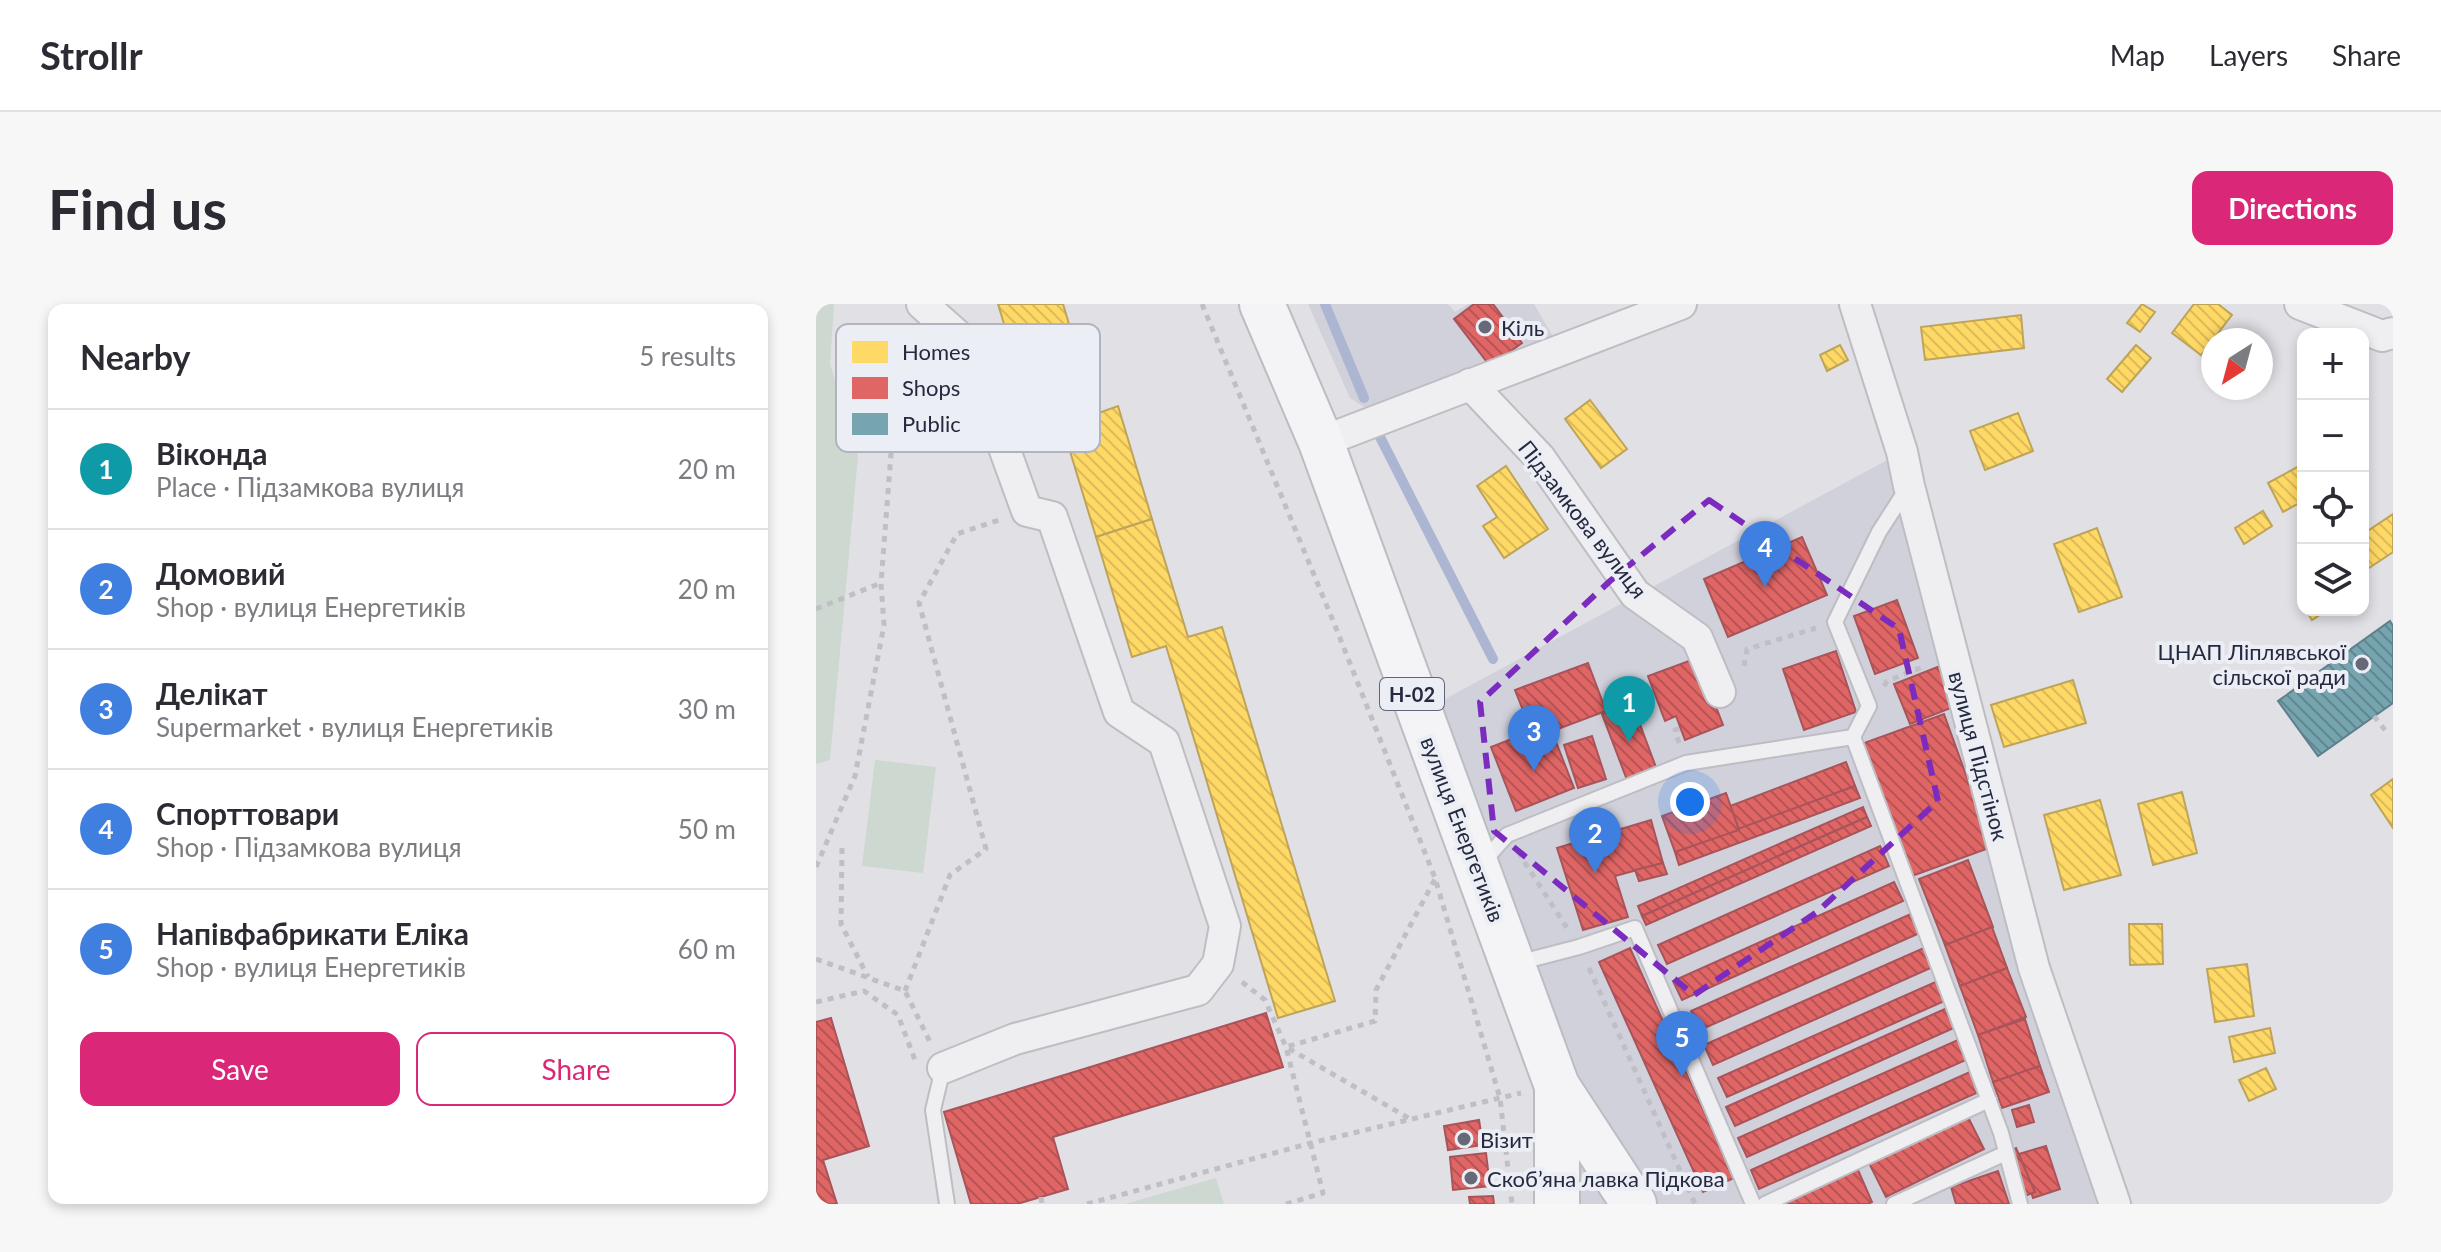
<!DOCTYPE html>
<html lang="en">
<head>
<meta charset="utf-8">
<style>
	body { margin:0; font-family:Lato,sans-serif; background:#f7f7f7; color:#2b2b33 }
	.controls { position:absolute; right:24px; top:24px; display:grid; overflow:hidden; border-radius:16px; box-shadow:0 4px 12px #0003 }
	.controls button { width:72px; height:72px; display:grid; place-items:center; padding:0; border:0; border-bottom:2px solid #e1e1e2; background:#fff; color:#2b2b33; font:40px sans-serif }
	.compass { position:absolute; left:1385px; top:24px; width:72px; height:72px; border-radius:50%; background:#fff; box-shadow:0 4px 12px #0003; rotate:216deg }
	.you { position:absolute; left:874px; top:498px; width:28px; height:28px; margin:-20px; border:6px solid #fff; border-radius:50%; background:#1a73e8; box-shadow:0 0 0 12px #1a73e833 }
	.badge { display:grid; place-items:center; width:52px; height:52px; border-radius:50%; background:#db2777; color:#fff; font-size:26px; font-weight:700 }
	.pin { position:absolute; translate:-50% -66px; filter:drop-shadow(0 2px 4px #0008) }
	.pin::after { content:''; position:absolute; top:42px; width:28px; height:24px; background:inherit; clip-path:polygon(0 0,100% 0,50% 100%) }
	.list { margin:0; padding:0; list-style:none }
	h2 { display:flex; justify-content:space-between; align-items:center; height:104px; margin:0; padding:0 32px; font-size:34px }
	h2 small { font-size:26px; font-weight:400; color:#7c7c81 }
	.list li { display:grid; grid-template-columns:52px 1fr auto; gap:24px; align-items:center; box-sizing:border-box; height:120px; padding:0 32px; border-top:2px solid #e1e1e2 }
	.list b { display:block; font-size:30px; white-space:nowrap }
	.list p { margin:0; font-size:26px; white-space:nowrap; color:#7c7c81 }
	.list em { font-size:26px; font-style:normal; color:#7c7c81 }
	.actions { display:flex; gap:16px; padding:24px 32px }
	.actions a { flex:1; padding:18px 0; border:2px solid #db2777; border-radius:16px; text-align:center; font-size:28px; color:#db2777 }
	.actions .main { background:#db2777; color:#fff }
	.icon { flex:none; width:44px; height:44px; fill:none; stroke:currentColor; stroke-width:2; stroke-linecap:round; stroke-linejoin:round }
	.map { position:relative; flex:none; width:1577px; height:900px; overflow:hidden; border-radius:16px }
	header { display:flex; align-items:center; gap:48px; box-sizing:border-box; height:112px; padding:0 40px; background:#fff; border-bottom:2px solid #e1e1e2 }
	header strong { font-size:38px }
	nav { display:flex; gap:44px; margin-inline-start:auto; font-size:28px }
	.intro { display:flex; align-items:center; justify-content:space-between; box-sizing:border-box; height:192px; padding:0 48px }
	h1 { margin:0; font-size:56px }
	.button { padding:20px 36px; border-radius:16px; background:#db2777; color:#fff; font-size:28px; font-weight:700 }
	main { display:flex; gap:48px; padding:0 48px }
	aside { flex:1; background:#fff; border-radius:16px; box-shadow:0 4px 12px #0003 }
	.map>svg:first-child { display:block }
	.built { fill:#d0d1db }
	.grass { fill:#cdd8d0 }
	.homes { fill:url(#homes-back-hatch); stroke:#bea45a; stroke-width:2 }
	.shops { fill:url(#shops-back-hatch); stroke:#a8545a; stroke-width:2 }
	.public { fill:url(#public-back-hatch); stroke:#5e808d; stroke-width:2 }
	.lines { fill:none; stroke-linecap:round; stroke-linejoin:round }
	.stream { stroke:#acb5d2; stroke-width:10 }
	.service-casing { stroke:#bdbdc3; stroke-width:18 }
	.minor-casing { stroke:#bdbdc3; stroke-width:34 }
	.primary-casing { stroke:#bcbdc3; stroke-width:48 }
	.path { stroke:#bfbfc5; stroke-width:5; stroke-dasharray:6 6; stroke-linecap:butt }
	.service { stroke:#efeff2; stroke-width:14 }
	.minor { stroke:#efeff2; stroke-width:30 }
	.primary { stroke:#f4f4f6; stroke-width:44 }
	.marked { fill:none; stroke:#7b2cbf; stroke-width:6; stroke-dasharray:16 10; stroke-linejoin:round }
	.poi-dot { fill:#676979; stroke:#eceef5; stroke-width:3 }
	.labels { text-anchor:middle; dominant-baseline:central; stroke-width:8; stroke-linejoin:round; paint-order:stroke }
	.shield { fill:#eceef5; stroke:#616476; stroke-width:2 }
	.shield-label { font-size:20px; font-weight:bold; fill:#26293f }
	.poi-label { font-size:22px; fill:#26293f; stroke:#eceef5; text-anchor:start }
	.street-label { font-size:22px; fill:#26293f; stroke:#eceef5 }
	.key { fill:#eceef5; stroke:#b1b3be; stroke-width:2 }
	.key-label { font-size:22px; fill:#26293f }
</style>
</head>
<body>
<header>
<strong>Strollr</strong>
<nav><a>Map</a><a>Layers</a><a>Share</a></nav>
</header>
<div class="intro"><h1>Find us</h1><a class="button">Directions</a></div>
<main>
<aside>
<h2>Nearby<small>5 results</small></h2>
<ul class="list">
<li><span class="badge" style="background:#0f9aa8">1</span><div><b>Віконда</b><p>Place · Підзамкова вулиця</p></div><em>20 m</em></li>
<li><span class="badge" style="background:#3f7fe0">2</span><div><b>Домовий</b><p>Shop · вулиця Енергетиків</p></div><em>20 m</em></li>
<li><span class="badge" style="background:#3f7fe0">3</span><div><b>Делікат</b><p>Supermarket · вулиця Енергетиків</p></div><em>30 m</em></li>
<li><span class="badge" style="background:#3f7fe0">4</span><div><b>Спорттовари</b><p>Shop · Підзамкова вулиця</p></div><em>50 m</em></li>
<li><span class="badge" style="background:#3f7fe0">5</span><div><b>Напівфабрикати Еліка</b><p>Shop · вулиця Енергетиків</p></div><em>60 m</em></li>
</ul>
<div class="actions"><a class="main">Save</a><a>Share</a></div>
</aside>
<div class="map">
<svg width="1577" height="900" viewBox="0 0 1577 900">
	<defs>
		<pattern id="homes-back-hatch" width="6" height="6" patternUnits="userSpaceOnUse" patternTransform="scale(2)"><rect width="6" height="6" fill="#ffd966"/><path d="M-1 5l2 2M0 0l6 6M5-1l2 2" fill="none" stroke="#daba5a"/></pattern>
		<pattern id="shops-back-hatch" width="6" height="6" patternUnits="userSpaceOnUse" patternTransform="scale(2)"><rect width="6" height="6" fill="#e06666"/><path d="M-1 5l2 2M0 0l6 6M5-1l2 2" fill="none" stroke="#b55455"/></pattern>
		<pattern id="public-back-hatch" width="6" height="6" patternUnits="userSpaceOnUse" patternTransform="scale(2)"><rect width="6" height="6" fill="#76a5af"/><path d="M-1 5l2 2M0 0l6 6M5-1l2 2" fill="none" stroke="#618690"/></pattern>
	</defs>
	<rect width="100%" height="100%" fill="#e0e0e5"/>
	<!-- built -->
	<g class="built">
		<polygon points="492,0 632,0 639,8 652,0 718,0 749,53 581,124 534,94"/>
		<polygon points="1086,148 1299,900 741,900 741,782 603,409"/>
	</g>
	<!-- grass -->
	<g class="grass">
		<polygon points="0,0 18,0 14,60 42,152 14,456 0,460"/>
		<polygon points="59,456 120,463 107,569 46,562"/>
		<polygon points="400,874 408,900 309,900"/>
	</g>
	<!-- homes -->
	<g class="homes">
		<polygon points="182,0 247,0 280,110 302,102 336,215 280,233 246,121 221,129"/>
		<polygon points="1326,0 1339,8 1324,28 1311,19"/>
		<polygon points="1378,0 1402,0 1416,11 1385,51 1356,29"/>
		<polygon points="1205,11 1208,44 1109,56 1105,23"/>
		<polygon points="1024,41 1032,56 1011,67 1004,51"/>
		<polygon points="1320,41 1335,54 1306,88 1291,75"/>
		<polygon points="774,96 811,145 785,164 749,115"/>
		<polygon points="1202,109 1217,147 1169,166 1154,127"/>
		<polygon points="1487,160 1487,197 1467,208 1452,179"/>
		<polygon points="690,162 732,225 688,254 667,222 681,213 661,182"/>
		<polygon points="1447,207 1456,222 1428,240 1419,224"/>
		<polygon points="1577,210 1577,248 1547,268 1547,230"/>
		<polygon points="336,215 372,333 406,323 519,697 462,714 350,342 316,353 280,233"/>
		<polygon points="1281,224 1306,293 1263,308 1238,240"/>
		<polygon points="1490,306 1511,306 1496,316"/>
		<polygon points="1257,376 1270,419 1188,443 1175,401"/>
		<polygon points="1577,475 1577,524 1555,491"/>
		<polygon points="1366,488 1381,549 1337,561 1322,500"/>
		<polygon points="1284,496 1305,571 1248,586 1228,511"/>
		<polygon points="1313,620 1346,620 1347,660 1314,661"/>
		<polygon points="1431,660 1438,712 1399,718 1391,665"/>
		<polygon points="1454,724 1459,749 1418,758 1413,733"/>
		<polygon points="1450,764 1460,785 1433,797 1423,776"/>
	</g>
	<!-- shops -->
	<g class="shops">
		<polygon points="658,0 677,0 706,39 674,62 638,15"/>
		<polygon points="986,233 1011,291 912,333 888,275"/>
		<polygon points="1081,296 1102,354 1059,370 1038,312"/>
		<polygon points="1020,347 1040,408 988,426 967,365"/>
		<polygon points="881,354 907,421 869,436 860,412 849,417 832,372"/>
		<polygon points="772,359 790,407 718,434 699,386"/>
		<polygon points="1124,362 1140,402 1094,420 1078,380"/>
		<polygon points="816,399 841,466 811,476 786,410"/>
		<polygon points="1128,410 1176,543 1096,572 1048,439"/>
		<polygon points="703,432 710,450 740,438 758,484 700,507 675,443"/>
		<polygon points="776,432 790,475 762,484 748,441"/>
		<polygon points="1030,458 1039,482 923,526 914,502"/>
		<polygon points="1039,482 1044,494 863,561 859,548"/>
		<polygon points="910,489 923,526 859,548 846,512"/>
		<polygon points="1047,503 1051,513 826,612 822,602"/>
		<polygon points="1051,513 1055,522 830,621 826,612"/>
		<polygon points="835,516 847,559 799,572 812,613 767,626 741,544"/>
		<polygon points="1064,542 1073,562 851,660 842,641"/>
		<polygon points="1152,556 1177,623 1129,641 1103,575"/>
		<polygon points="847,559 851,570 823,577 819,566"/>
		<polygon points="1078,578 1087,597 866,696 857,677"/>
		<polygon points="1097,609 1106,628 884,726 875,707"/>
		<polygon points="1176,623 1191,664 1144,682 1129,641"/>
		<polygon points="1110,643 1119,662 897,761 888,741"/>
		<polygon points="814,644 918,874 887,888 783,658"/>
		<polygon points="1191,664 1210,713 1162,731 1144,682"/>
		<polygon points="1124,676 1133,695 911,793 902,774"/>
		<polygon points="1131,704 1140,723 919,822 910,803"/>
		<polygon points="450,709 467,763 237,833 252,885 201,900 155,900 128,808"/>
		<polygon points="15,714 53,842 7,856 21,900 0,900 0,718"/>
		<polygon points="1209,715 1224,762 1177,778 1162,731"/>
		<polygon points="1144,735 1152,755 931,853 922,834"/>
		<polygon points="1224,762 1233,788 1186,804 1177,778"/>
		<polygon points="1156,767 1165,787 943,885 935,866"/>
		<polygon points="1213,801 1218,818 1201,823 1196,806"/>
		<polygon points="1151,811 1168,845 1070,893 1053,859"/>
		<polygon points="663,816 667,841 632,846 628,822"/>
		<polygon points="1230,842 1244,885 1217,894 1203,850"/>
		<polygon points="1200,844 1219,888 1209,892 1190,849"/>
		<polygon points="670,849 674,882 637,886 634,853"/>
		<polygon points="1042,866 1056,898 1052,900 964,900"/>
		<polygon points="1182,867 1193,900 1140,900 1135,883"/>
		<polygon points="677,892 678,900 654,900 653,893"/>
	</g>
	<!-- public -->
	<polygon class="public" points="1574,317 1577,322 1577,399 1502,452 1462,397"/>
	<g class="lines">
		<!-- stream -->
		<g class="stream">
			<polyline points="509,0 548,94"/>
			<polyline points="564,133 677,355"/>
		</g>
		<!-- service casing -->
		<g class="service-casing">
			<g id="service">
				<polyline points="1037,433 1185,829 1204,900"/>
				<polyline points="666,559 691,531 870,459 1037,433 1053,402 1019,318 1063,228 1092,183"/>
				<polyline points="701,659 763,643 819,624 937,900"/>
				<polyline points="127,764 117,806 131,900"/>
				<polyline points="949,900 1173,796"/>
				<polyline points="1078,900 1190,849"/>
			</g>
		</g>
		<!-- minor casing -->
		<g class="minor-casing">
			<g id="minor">
				<polyline points="106,0 150,39 211,207 236,213 303,408 348,438 409,622 402,660 382,686 199,735 127,764"/>
				<polyline points="1039,0 1086,148 1093,182 1218,664 1299,900"/>
				<polyline points="1484,0 1566,32 1577,29"/>
				<polyline points="654,80 724,154 819,290 881,334 904,388"/>
				<polyline points="505,138 865,0"/>
			</g>
		</g>
		<!-- primary casing -->
		<g class="primary-casing">
			<g id="primary">
				<polyline points="446,0 505,138 741,782 818,900"/>
				<polyline points="741,782 741,900"/>
			</g>
		</g>
		<!-- path -->
		<g class="path">
			<polyline points="386,0 520,324 619,574 684,794 696,900"/>
			<polyline points="0,305 65,279"/>
			<polyline points="928,362 931,345 1000,324"/>
			<polyline points="1068,382 1071,377 1109,362"/>
			<polyline points="1558,412 1569,426"/>
			<polyline points="863,439 859,426 865,424"/>
			<polyline points="26,544 25,620 52,673"/>
			<polyline points="702,548 751,624"/>
			<polyline points="0,563 39,472 68,321 65,279 79,98 97,34"/>
			<polyline points="0,655 89,687 114,738"/>
			<polyline points="773,664 879,900"/>
			<polyline points="426,678 449,696 470,743 596,816"/>
			<polyline points="89,687 134,571 170,545 103,299 141,230 183,216"/>
			<polyline points="0,698 48,687 82,711 99,756"/>
			<polyline points="225,893 226,900"/>
			<polyline points="271,900 495,839 705,789"/>
			<polyline points="470,900 507,889 470,743 559,717 560,686 619,575"/>
		</g>
		<!-- service -->
		<use href="#service" class="service"/>
		<!-- minor -->
		<use href="#minor" class="minor"/>
		<!-- primary -->
		<use href="#primary" class="primary"/>
	</g>
	<!-- marked area -->
	<path class="marked" d="M893,196L1083,325L1122,497L1001,608L878,691L678,527L664,398L794,277Z"/>
	<!-- markers -->
	<g class="poi-dot">
		<circle cx="669" cy="23" r="8"/>
		<circle cx="1546" cy="360" r="8"/>
		<circle cx="648" cy="835" r="8"/>
		<circle cx="655" cy="874" r="8"/>
	</g>
	<g class="labels">
		<!-- shield labels -->
		<rect class="shield" x="564" y="374" width="64" height="32" rx="6"/>
		<g class="shield-label">
			<text x="596" y="390">Н-02</text>
		</g>
		<!-- poi labels -->
		<g class="poi-label">
			<text x="685" y="23">Кіль</text>
			<text x="1530" y="347" text-anchor="end">ЦНАП Ліплявської<tspan x="1530" dy="25">сільскої ради</tspan></text>
			<text x="664" y="835">Візит</text>
			<text x="671" y="874">Скоб’яна лавка Підкова</text>
		</g>
		<!-- street labels -->
		<g class="street-label">
			<text transform="translate(767 215) rotate(52)">Підзамкова вулиця</text>
			<text transform="translate(1163 452) rotate(75)">вулиця Підстінок</text>
			<text transform="translate(647 525) rotate(69)">вулиця Енергетиків</text>
		</g>
	</g>
	<!-- legend -->
	<rect x="20" y="20" width="264" height="128" rx="12" class="key"/>
	<rect x="36" y="37" width="36" height="22" fill="#ffd966"/>
	<rect x="36" y="73" width="36" height="22" fill="#e06666"/>
	<rect x="36" y="109" width="36" height="22" fill="#76a5af"/>
	<g class="key-label">
		<text x="86" y="56">Homes</text>
		<text x="86" y="92">Shops</text>
		<text x="86" y="128">Public</text>
	</g>
</svg>
<div class="controls">
<button>+</button>
<button>−</button>
<button><svg class="icon" aria-label="locate" viewBox="0 0 24 24"><circle cx="12" cy="12" r="6"/><path d="M12 2v4M12 18v4M2 12h4M18 12h4"/></svg></button>
<button><svg class="icon" aria-label="layers" viewBox="0 0 24 24"><path d="M12 4l9 5-9 5-9-5zM3 14l9 5 9-5"/></svg></button>
</div>
<svg class="compass" viewBox="-18 -18 36 36"><path d="M0-13l5 13h-10z" fill="#e53935"/><path d="M0 13l5-13h-10z" fill="#7c7c81"/></svg>
<div class="you"></div>
<div class="pin badge" style="left:813px;top:438px;background:#0f9aa8">1</div>
<div class="pin badge" style="left:779px;top:569px;background:#3f7fe0">2</div>
<div class="pin badge" style="left:718px;top:467px;background:#3f7fe0">3</div>
<div class="pin badge" style="left:949px;top:283px;background:#3f7fe0">4</div>
<div class="pin badge" style="left:866px;top:773px;background:#3f7fe0">5</div>
</div>
</main>
</body>
</html>
